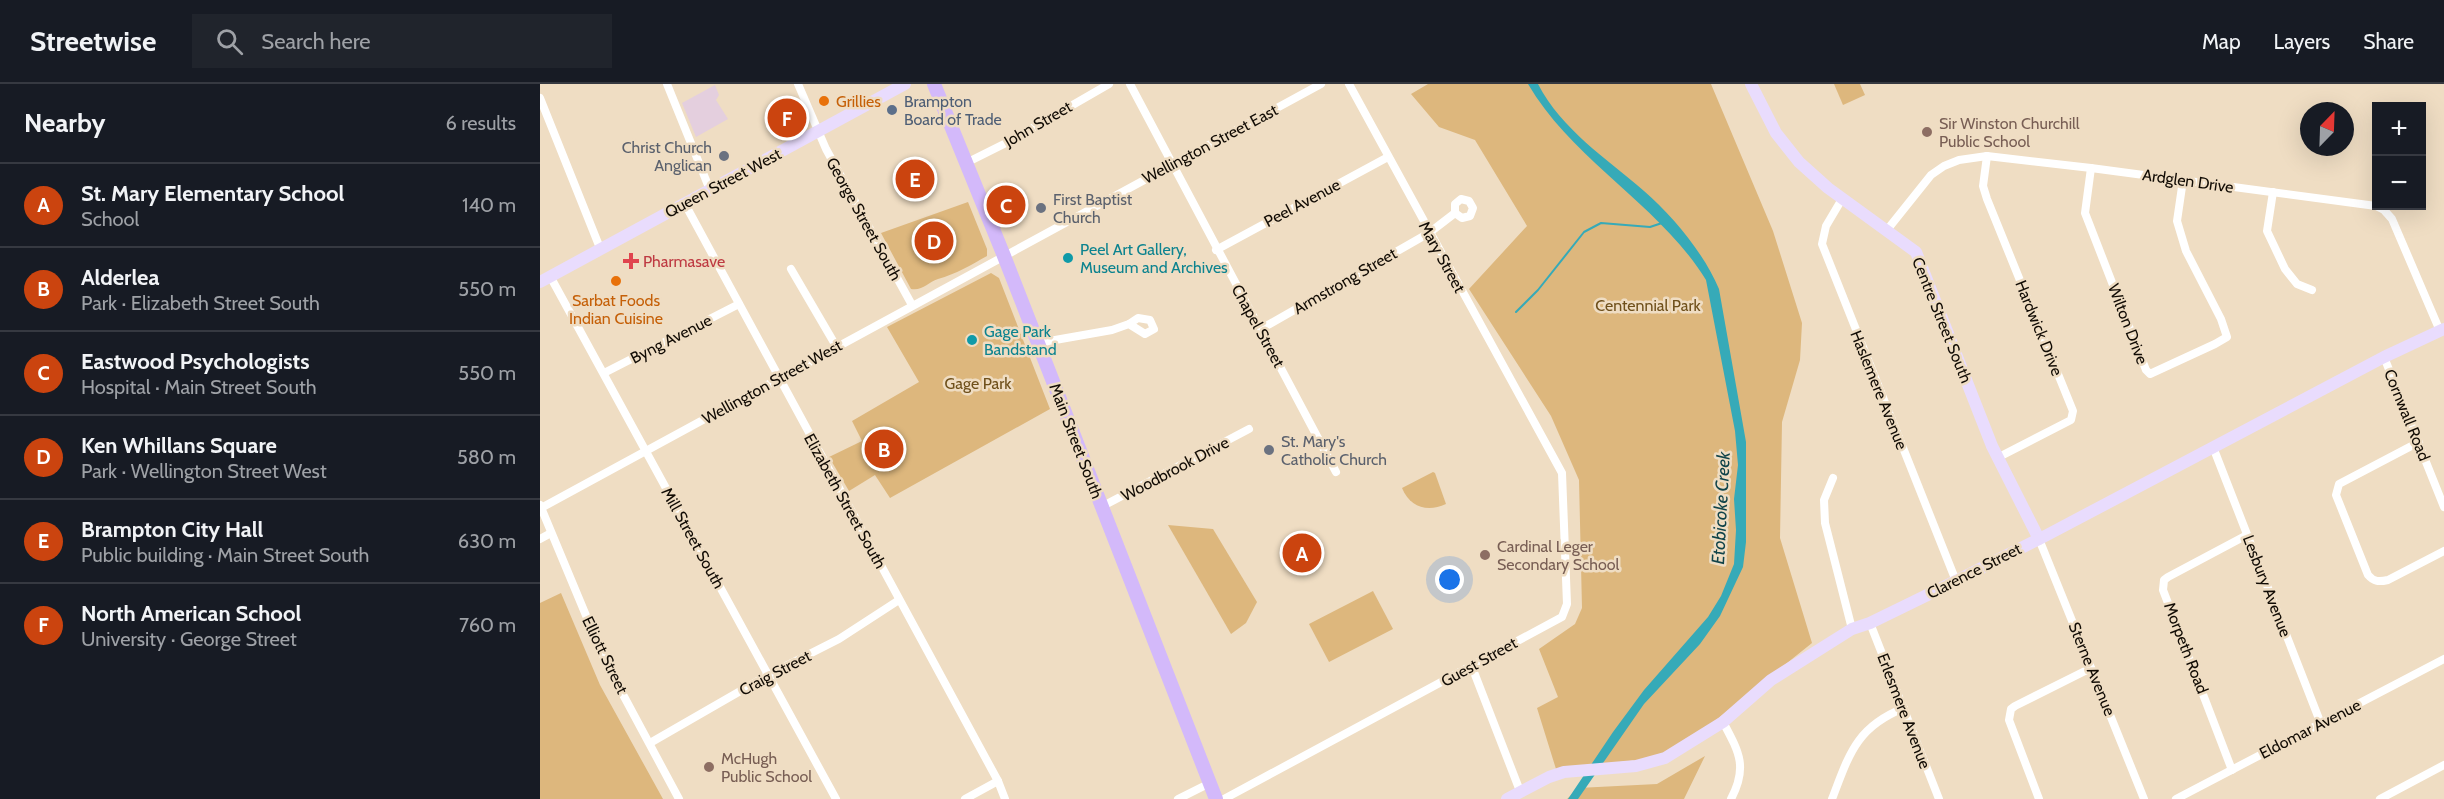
<!DOCTYPE html>
<html lang="en">
<head>
<meta charset="utf-8">
<style>
	body { margin:0; font-family:Cabin,sans-serif; background:#20242c; color:#f1f3f6 }
	.controls { position:absolute; right:18px; top:18px; display:grid; overflow:hidden; border-radius:0px; box-shadow:0 6px 24px #0002 }
	.controls button { width:54px; height:54px; display:grid; place-items:center; padding:0; border:0; border-bottom:2px solid #363941; background:#171b24; color:#f1f3f6; font:30px sans-serif }
	.compass { position:absolute; left:1760px; top:18px; width:54px; height:54px; border-radius:50%; background:#171b24; box-shadow:0 6px 24px #0002; rotate:23deg }
	.you { position:absolute; left:910px; top:496px; width:21px; height:21px; margin:-15px; border:4px solid #fff; border-radius:50%; background:#1a73e8; box-shadow:0 0 0 9px #1a73e833 }
	.badge { display:grid; place-items:center; width:39px; height:39px; border-radius:50%; background:#cb440f; color:#fff; font-size:20px; font-weight:700 }
	.pin { position:absolute; translate:-50% -50%; border:3px solid #fff; box-shadow:0 2px 6px #0006 }
	.list { margin:0; padding:0; list-style:none }
	h2 { display:flex; justify-content:space-between; align-items:center; height:78px; margin:0; padding:0 24px; font-size:26px }
	h2 small { font-size:20px; font-weight:400; color:#9ea1a6 }
	.list li { display:grid; grid-template-columns:39px 1fr auto; gap:18px; align-items:center; box-sizing:border-box; height:84px; padding:0 24px; border-top:2px solid #363941 }
	.list b { display:block; font-size:22px; white-space:nowrap }
	.list p { margin:0; font-size:20px; white-space:nowrap; color:#9ea1a6 }
	.list em { font-size:20px; font-style:normal; color:#9ea1a6 }
	.icon { flex:none; width:33px; height:33px; fill:none; stroke:currentColor; stroke-width:2; stroke-linecap:round; stroke-linejoin:round }
	.map { position:relative; flex:none; width:1904px; height:715px; overflow:hidden }
	header { display:flex; align-items:center; gap:36px; box-sizing:border-box; height:84px; padding:0 30px; background:#171b24; border-bottom:2px solid #363941 }
	header strong { font-size:28px }
	nav { display:flex; gap:33px; margin-inline-start:auto; font-size:21px }
	.search { width:420px; height:54px; background:#20242c; display:flex; align-items:center; gap:15px; box-sizing:border-box; padding:0 21px; border-radius:0px; color:#9ea1a6; font-size:22px }
	main { display:flex }
	aside { flex:1; background:#171b24 }
	.map>svg:first-child { display:block }
	.industrial { fill:#e4cfde }
	.green { fill:#ddb77d }
	.water { fill:#36aab8 }
	.lines { fill:none; stroke-linecap:round; stroke-linejoin:round }
	.stream { stroke:#36aab8; stroke-width:2 }
	.street { stroke:#fff; stroke-width:8 }
	.secondary { stroke:#e9dcfd; stroke-width:12 }
	.primary { stroke:#d3b9fa; stroke-width:14 }
	.food-dot { fill:#e8710a; stroke:#efddc3; stroke-width:2 }
	.service-dot { fill:#5c6f8a; stroke:#efddc3; stroke-width:2 }
	.education-dot { fill:#8d6e63; stroke:#efddc3; stroke-width:2 }
	.worship-dot { fill:#6b7280; stroke:#efddc3; stroke-width:2 }
	.culture-dot { fill:#0f9aa8; stroke:#efddc3; stroke-width:2 }
	.health-dot { fill:#e0444e; stroke:#efddc3; stroke-width:2 }
	.labels { text-anchor:middle; dominant-baseline:central; stroke-width:5; stroke-linejoin:round; paint-order:stroke }
	.food-label { font-size:16px; fill:#c56008; stroke:#efddc3; text-anchor:start }
	.service-label { font-size:16px; fill:#4e5e75; stroke:#efddc3; text-anchor:start }
	.education-label { font-size:16px; fill:#785e54; stroke:#efddc3; text-anchor:start }
	.street-label { font-size:16px; fill:#110b04; stroke:#efddc3 }
	.worship-label { font-size:16px; fill:#5b616d; stroke:#efddc3; text-anchor:start }
	.culture-label { font-size:16px; fill:#0d838f; stroke:#efddc3; text-anchor:start }
	.health-label { font-size:16px; fill:#be3a42; stroke:#efddc3; text-anchor:start }
	.park-label { font-size:16px; fill:#6f501b; stroke:#efddc3 }
	.water-label { font-size:18px; font-style:italic; fill:#104349; stroke:#efddc3 }
</style>
</head>
<body>
<header>
<strong>Streetwise</strong>
<div class="search"><svg class="icon" aria-label="search" viewBox="0 0 24 24"><circle cx="10" cy="10" r="6"/><path d="M15 15l6 6"/></svg>Search here</div>
<nav><a>Map</a><a>Layers</a><a>Share</a></nav>
</header>
<main>
<aside>
<h2>Nearby<small>6 results</small></h2>
<ul class="list">
<li><span class="badge">A</span><div><b>St. Mary Elementary School</b><p>School</p></div><em>140 m</em></li>
<li><span class="badge">B</span><div><b>Alderlea</b><p>Park · Elizabeth Street South</p></div><em>550 m</em></li>
<li><span class="badge">C</span><div><b>Eastwood Psychologists</b><p>Hospital · Main Street South</p></div><em>550 m</em></li>
<li><span class="badge">D</span><div><b>Ken Whillans Square</b><p>Park · Wellington Street West</p></div><em>580 m</em></li>
<li><span class="badge">E</span><div><b>Brampton City Hall</b><p>Public building · Main Street South</p></div><em>630 m</em></li>
<li><span class="badge">F</span><div><b>North American School</b><p>University · George Street</p></div><em>760 m</em></li>
</ul>
</aside>
<div class="map">
<svg width="1904" height="715" viewBox="0 0 1904 715">
	<rect width="100%" height="100%" fill="#efddc3"/>
	<!-- industrial -->
	<polygon class="industrial" points="175,1 179,11 176,16 188,35 156,53 142,19"/>
	<!-- green -->
	<g class="green">
		<polygon points="888,0 1171,0 1233,147 1262,239 1260,276 1242,338 1240,454 1272,559 1171,640 1116,674 1016,685 997,624 1018,613 999,565 1035,540 1042,524 1039,396 1011,332 929,205 987,142 935,56 899,43 871,10"/>
		<polygon points="1294,0 1320,0 1325,11 1303,21"/>
		<path d="M428,118L447,165V172C431,181 416,190 398,195C388,198 383,207 371,205L341,149Z"/>
		<polygon points="451,189 459,194 510,325 350,414 335,391 309,407 289,373 322,357 312,337 379,298 347,243"/>
		<path d="M893,388L895,389L906,420C887,429 870,423 862,404Z"/>
		<polygon points="628,441 673,445 717,518 706,539 691,550"/>
		<polygon points="833,507 853,545 789,578 769,540"/>
		<polygon points="21,509 60,601 123,715 0,715 0,519"/>
		<polygon points="1165,672 1144,715 1027,715 1038,704 1117,700"/>
	</g>
	<!-- water -->
	<path class="water" d="M988,0H998C1022,46 1066,74 1104,107C1133,132 1165,171 1179,205L1206,358V458L1203,483L1180,532L1160,560L1104,620L1038,715H1028L1073,648L1104,606L1168,533L1181,512L1194,480L1196,446L1194,415L1198,381L1195,347L1166,196C1120,121 1034,78 988,0Z"/>
	<g class="lines">
		<!-- stream -->
		<polyline class="stream" points="976,228 998,206 1044,148 1061,139 1110,143 1122,139"/>
		<!-- street -->
		<g class="street">
			<polyline points="127,0 170,106"/>
			<polyline points="258,0 286,65 372,221"/>
			<polyline points="590,0 796,388"/>
			<polyline points="0,14 60,164"/>
			<polyline points="1447,72 1443,102 1447,115 1533,327 1531,336 1457,374"/>
			<polyline points="426,79 470,57 569,0"/>
			<polyline points="1551,84 1545,129 1606,286 1610,290 1675,260 1687,253 1681,235 1646,167 1637,137 1643,96"/>
			<polyline points="1733,108 1727,147 1745,185 1757,200 1772,206"/>
			<polygon points="921,115 929,117 933,124 930,132 922,134 915,129 915,120"/>
			<polyline points="1302,115 1286,142 1282,160 1416,497"/>
			<polyline points="145,120 458,697 465,715"/>
			<polyline points="1347,146 1391,91 1404,82 1419,76 1447,72 1551,84 1836,122 1844,126 1852,135 1900,247"/>
			<polyline points="676,166 848,73"/>
			<polyline points="251,185 296,262"/>
			<polyline points="10,192 296,715"/>
			<polyline points="721,245 889,149 915,129"/>
			<polyline points="498,259 572,246 589,240 598,234 610,236 614,245 605,250 589,240"/>
			<polyline points="1844,273 1904,423"/>
			<polyline points="64,289 199,220"/>
			<path d="M1879,358L1799,400L1796,411L1828,491C1834,498 1839,498 1848,496L1904,467"/>
			<polyline points="1673,363 1781,640"/>
			<polyline points="1293,394 1284,416 1285,439 1312,545"/>
			<polyline points="0,421 65,577 139,715"/>
			<polyline points="561,423 709,345"/>
			<polyline points="1,424 781,0"/>
			<polyline points="0,455 11,449"/>
			<polyline points="1499,455 1604,715"/>
			<polyline points="1330,539 1399,715"/>
			<polyline points="932,583 980,707"/>
			<path d="M1183,638C1199,668 1208,683 1191,715"/>
			<polyline points="110,659 228,591 299,555 359,516"/>
			<polyline points="1692,686 1623,506 1624,496 1628,493 1707,451"/>
			<polyline points="425,715 458,697"/>
			<polyline points="638,715 670,699"/>
			<polyline points="684,715 1022,533 1027,520 1022,389 809,0"/>
			<path d="M1292,715C1309,671 1316,643 1364,624"/>
			<polyline points="1499,715 1469,636 1471,625 1475,622 1551,584"/>
			<polyline points="1636,715 1904,575"/>
			<polyline points="1840,715 1904,681"/>
		</g>
		<!-- secondary -->
		<g class="secondary">
			<polyline points="1211,0 1236,49 1259,78 1288,104 1376,168 1452,362 1499,455"/>
			<polyline points="0,198 365,0"/>
			<polyline points="967,715 1009,693 1024,688 1096,682 1125,674 1183,638 1231,596 1312,545 1330,539 1416,497 1507,451 1844,273 1904,245"/>
		</g>
		<!-- primary -->
		<polyline class="primary" points="394,0 464,172 676,715"/>
	</g>
	<!-- markers -->
	<g class="food-dot">
		<circle cx="284" cy="17" r="6"/>
		<circle cx="76" cy="197" r="6"/>
	</g>
	<circle class="service-dot" cx="352" cy="26" r="6"/>
	<g class="education-dot">
		<circle cx="1387" cy="48" r="6"/>
		<circle cx="945" cy="471" r="6"/>
		<circle cx="169" cy="683" r="6"/>
	</g>
	<g class="worship-dot">
		<circle cx="184" cy="72" r="6"/>
		<circle cx="501" cy="124" r="6"/>
		<circle cx="729" cy="366" r="6"/>
	</g>
	<g class="culture-dot">
		<circle cx="528" cy="174" r="6"/>
		<circle cx="432" cy="256" r="6"/>
	</g>
	<path class="health-dot" d="M88 168h6v6h6v6h-6v6h-6v-6h-6v-6h6z"/>
	<g class="labels">
		<!-- food labels -->
		<g class="food-label">
			<text x="296" y="17">Grillies</text>
			<text x="76" y="216" text-anchor="middle">Sarbat Foods<tspan x="76" dy="18">Indian Cuisine</tspan></text>
		</g>
		<!-- service labels -->
		<g class="service-label">
			<text x="364" y="17">Brampton<tspan x="364" dy="18">Board of Trade</tspan></text>
		</g>
		<!-- education labels -->
		<g class="education-label">
			<text x="1399" y="39">Sir Winston Churchill<tspan x="1399" dy="18">Public School</tspan></text>
			<text x="957" y="462">Cardinal Leger<tspan x="957" dy="18">Secondary School</tspan></text>
			<text x="181" y="674">McHugh<tspan x="181" dy="18">Public School</tspan></text>
		</g>
		<!-- street labels -->
		<g class="street-label">
			<text transform="translate(498 40) rotate(-30)">John Street</text>
			<text transform="translate(670 60) rotate(-28)">Wellington Street East</text>
			<text transform="translate(1648 97) rotate(8)">Ardglen Drive</text>
			<text transform="translate(183 99) rotate(-28)">Queen Street West</text>
			<text transform="translate(762 119) rotate(-28)">Peel Avenue</text>
			<text transform="translate(324 135) rotate(61)">George Street South</text>
			<text transform="translate(902 173) rotate(61)">Mary Street</text>
			<text transform="translate(805 197) rotate(-30)">Armstrong Street</text>
			<text transform="translate(1402 236) rotate(68)">Centre Street South</text>
			<text transform="translate(1588 240) rotate(69)">Wilton Drive</text>
			<text transform="translate(718 242) rotate(61)">Chapel Street</text>
			<text transform="translate(1499 244) rotate(68)">Hardwick Drive</text>
			<text transform="translate(131 255) rotate(-27)">Byng Avenue</text>
			<text transform="translate(232 298) rotate(-29)">Wellington Street West</text>
			<text transform="translate(1339 306) rotate(68)">Haslemere Avenue</text>
			<text transform="translate(1867 331) rotate(68)">Cornwall Road</text>
			<text transform="translate(536 357) rotate(69)">Main Street South</text>
			<text transform="translate(635 385) rotate(-28)">Woodbrook Drive</text>
			<text transform="translate(305 417) rotate(61)">Elizabeth Street South</text>
			<text transform="translate(153 454) rotate(61)">Mill Street South</text>
			<text transform="translate(1434 487) rotate(-27)">Clarence Street</text>
			<text transform="translate(1727 502) rotate(69)">Lesbury Avenue</text>
			<text transform="translate(1646 564) rotate(69)">Morpeth Road</text>
			<text transform="translate(65 571) rotate(64)">Elliott Street</text>
			<text transform="translate(939 578) rotate(-29)">Guest Street</text>
			<text transform="translate(1552 585) rotate(68)">Sterne Avenue</text>
			<text transform="translate(235 589) rotate(-28)">Craig Street</text>
			<text transform="translate(1364 627) rotate(69)">Erlesmere Avenue</text>
			<text transform="translate(1770 645) rotate(-27)">Eldomar Avenue</text>
		</g>
		<!-- worship labels -->
		<g class="worship-label">
			<text x="172" y="63" text-anchor="end">Christ Church<tspan x="172" dy="18">Anglican</tspan></text>
			<text x="513" y="115">First Baptist<tspan x="513" dy="18">Church</tspan></text>
			<text x="741" y="357">St. Mary's<tspan x="741" dy="18">Catholic Church</tspan></text>
		</g>
		<!-- culture labels -->
		<g class="culture-label">
			<text x="540" y="165">Peel Art Gallery,<tspan x="540" dy="18">Museum and Archives</tspan></text>
			<text x="444" y="247">Gage Park<tspan x="444" dy="18">Bandstand</tspan></text>
		</g>
		<!-- health labels -->
		<g class="health-label">
			<text x="103" y="177">Pharmasave</text>
		</g>
		<!-- park labels -->
		<g class="park-label">
			<text x="1108" y="221">Centennial Park</text>
			<text x="438" y="299">Gage Park</text>
		</g>
		<!-- water labels -->
		<g class="water-label">
			<text transform="translate(1181 424) rotate(-87)">Etobicoke Creek</text>
		</g>
	</g>
</svg>
<div class="controls">
<button>+</button>
<button>−</button>
</div>
<svg class="compass" viewBox="-18 -18 36 36"><path d="M0-13l5 13h-10z" fill="#e53935"/><path d="M0 13l5-13h-10z" fill="#9ea1a6"/></svg>
<div class="you"></div>
<div class="pin badge" style="left:762px;top:469px">A</div>
<div class="pin badge" style="left:344px;top:365px">B</div>
<div class="pin badge" style="left:466px;top:121px">C</div>
<div class="pin badge" style="left:394px;top:157px">D</div>
<div class="pin badge" style="left:375px;top:95px">E</div>
<div class="pin badge" style="left:247px;top:34px">F</div>
</div>
</main>
</body>
</html>
